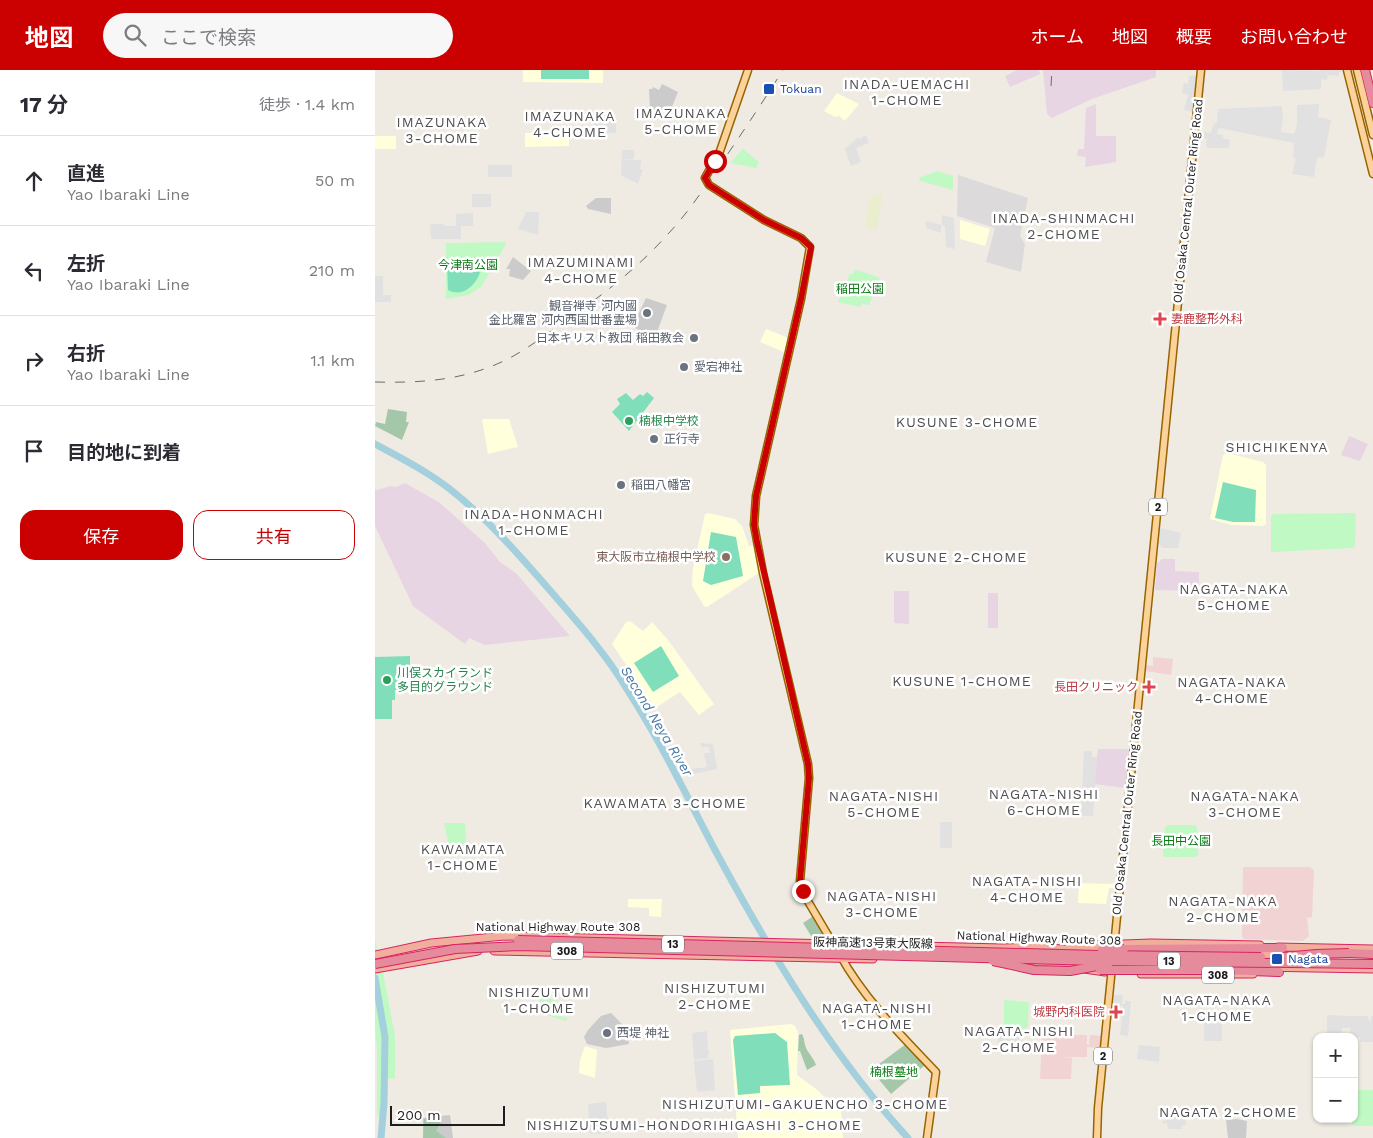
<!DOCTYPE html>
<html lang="ja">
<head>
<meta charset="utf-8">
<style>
	body { margin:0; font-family:"Work Sans","Noto Sans JP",sans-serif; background:#f7f7f7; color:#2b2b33 }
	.controls { position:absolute; right:15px; bottom:15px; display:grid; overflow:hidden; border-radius:10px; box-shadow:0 1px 4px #0004 }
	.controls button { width:45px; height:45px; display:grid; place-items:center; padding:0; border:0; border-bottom:1px solid #e1e1e2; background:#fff; color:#2b2b33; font:25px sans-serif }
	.scale { position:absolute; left:15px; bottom:12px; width:115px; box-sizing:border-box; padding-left:5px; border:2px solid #1d1d1d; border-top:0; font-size:14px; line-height:18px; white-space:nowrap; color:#1d1d1d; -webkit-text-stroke:4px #fff; paint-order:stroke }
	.stop { position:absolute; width:15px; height:15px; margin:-11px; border:4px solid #ca0001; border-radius:50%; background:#fff }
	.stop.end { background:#ca0001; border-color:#fff; box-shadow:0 1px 5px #0008 }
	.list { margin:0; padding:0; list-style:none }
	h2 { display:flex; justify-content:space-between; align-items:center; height:65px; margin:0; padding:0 20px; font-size:21px }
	h2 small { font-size:16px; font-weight:400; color:#7c7c81 }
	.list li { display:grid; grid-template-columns:32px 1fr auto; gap:15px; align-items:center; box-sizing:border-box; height:90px; padding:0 20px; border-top:1px solid #e1e1e2 }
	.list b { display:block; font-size:19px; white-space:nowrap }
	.list p { margin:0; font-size:16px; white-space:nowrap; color:#7c7c81 }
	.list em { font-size:16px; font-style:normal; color:#7c7c81 }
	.actions { display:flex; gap:10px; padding:15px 20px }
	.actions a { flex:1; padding:11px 0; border:1px solid #ca0001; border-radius:15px; text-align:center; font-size:18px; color:#ca0001 }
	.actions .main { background:#ca0001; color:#fff }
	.icon { flex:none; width:28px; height:28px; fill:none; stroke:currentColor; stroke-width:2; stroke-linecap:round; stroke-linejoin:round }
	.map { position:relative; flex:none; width:998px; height:1068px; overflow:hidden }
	header { display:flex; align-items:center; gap:30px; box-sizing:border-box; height:70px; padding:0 25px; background:#ca0001; color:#fff }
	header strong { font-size:24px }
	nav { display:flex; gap:28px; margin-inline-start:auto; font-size:18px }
	.search { width:350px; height:45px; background:#f7f7f7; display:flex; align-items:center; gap:12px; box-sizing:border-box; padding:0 18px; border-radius:28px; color:#7c7c81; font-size:19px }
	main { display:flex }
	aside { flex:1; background:#fff }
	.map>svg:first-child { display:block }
	.residential { fill:#dcdada }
	.commercial { fill:#f0d3d2 }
	.industrial { fill:#e8d5e4 }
	.education { fill:#ffffdc }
	.religious { fill:#cbcbcb }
	.farmland { fill:#ebeece }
	.cemetery { fill:#a4c7aa }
	.park { fill:#c0f9c4 }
	.pitch { fill:#81deba }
	.parking { fill:#e1e1e1 }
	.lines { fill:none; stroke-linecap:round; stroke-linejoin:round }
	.river { stroke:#a3d0dc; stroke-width:7 }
	.primary-casing { stroke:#976500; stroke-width:9 }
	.trunk-casing { stroke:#d92462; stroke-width:9 }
	.motorway-casing { stroke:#d92462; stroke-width:10 }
	.primary { stroke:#fcd29b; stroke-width:6 }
	.trunk { stroke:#f1ae9c; stroke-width:7 }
	.motorway { stroke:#e68b9c; stroke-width:8 }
	.rail { stroke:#6b6b6b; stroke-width:1; stroke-dasharray:10 10; stroke-linecap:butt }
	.motorway-bridge-casing { stroke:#d92462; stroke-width:10; stroke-linecap:butt }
	.motorway-bridge { stroke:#e68b9c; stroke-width:8 }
	.route { stroke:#ca0001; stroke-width:6 }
	.transit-dot { fill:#1a4fb4; stroke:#fff; stroke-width:2 }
	.worship-dot { fill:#6b7280; stroke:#fff; stroke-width:2 }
	.health-dot { fill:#e0444e; stroke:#fff; stroke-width:2 }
	.leisure-dot { fill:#2e9e5b; stroke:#fff; stroke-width:2 }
	.education-dot { fill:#8d6e63; stroke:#fff; stroke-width:2 }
	.labels { text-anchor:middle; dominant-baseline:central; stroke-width:5; stroke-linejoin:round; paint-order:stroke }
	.shield { fill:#fff; stroke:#616161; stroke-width:1 }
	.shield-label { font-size:11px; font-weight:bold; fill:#1d1d1d }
	.transit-label { font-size:12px; fill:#164399; stroke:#fff; text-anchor:start }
	.street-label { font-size:12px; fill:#1d1d1d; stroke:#fff }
	.park-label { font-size:12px; fill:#0b7b15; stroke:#fff }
	.worship-label { font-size:12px; fill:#5b616d; stroke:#fff; text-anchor:start }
	.health-label { font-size:12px; fill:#be3a42; stroke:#fff; text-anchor:end }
	.leisure-label { font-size:12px; fill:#27864d; stroke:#fff; text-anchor:start }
	.education-label { font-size:12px; fill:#785e54; stroke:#fff; text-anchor:end }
	.neighbourhood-label { font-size:14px; letter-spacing:1px; fill:#505050; stroke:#fff }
	.water-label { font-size:14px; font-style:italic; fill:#4777a5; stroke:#fff }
</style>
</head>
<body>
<header>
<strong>地図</strong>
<div class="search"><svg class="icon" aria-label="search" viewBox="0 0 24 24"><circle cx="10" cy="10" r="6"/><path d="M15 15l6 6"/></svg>ここで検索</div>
<nav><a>ホーム</a><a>地図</a><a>概要</a><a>お問い合わせ</a></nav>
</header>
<main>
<aside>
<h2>17 分<small>徒歩 · 1.4 km</small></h2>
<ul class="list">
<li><svg class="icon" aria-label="ahead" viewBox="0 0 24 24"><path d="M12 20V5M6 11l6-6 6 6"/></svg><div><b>直進</b><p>Yao Ibaraki Line</p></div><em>50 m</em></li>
<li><svg class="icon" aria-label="left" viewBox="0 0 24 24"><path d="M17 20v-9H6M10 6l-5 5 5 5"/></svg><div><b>左折</b><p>Yao Ibaraki Line</p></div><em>210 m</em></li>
<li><svg class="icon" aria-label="right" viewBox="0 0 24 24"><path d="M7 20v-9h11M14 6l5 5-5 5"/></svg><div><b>右折</b><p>Yao Ibaraki Line</p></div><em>1.1 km</em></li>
<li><svg class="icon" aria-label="arrive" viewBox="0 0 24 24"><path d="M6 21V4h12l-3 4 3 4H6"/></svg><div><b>目的地に到着</b></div></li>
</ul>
<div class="actions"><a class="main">保存</a><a>共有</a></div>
</aside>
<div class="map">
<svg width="998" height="1068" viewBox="0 0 998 1068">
	<rect width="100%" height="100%" fill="#efebe3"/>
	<!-- residential -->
	<polygon class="residential" points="583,105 653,128 645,166 650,174 646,202 611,192 620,158 582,146"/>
	<!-- commercial -->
	<g class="commercial">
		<polygon points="778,587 798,589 796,605 771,601 771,595 778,596"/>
		<polygon points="870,797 935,797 939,801 937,847 932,848 934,866 928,871 869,869 867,867 868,798"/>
		<polygon points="667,965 712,965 712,974 714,975 715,965 726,966 724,978 712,977 712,987 688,987 697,988 696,1009 665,1009"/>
	</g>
	<!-- industrial -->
	<g class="industrial">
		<polygon points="642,0 664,0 665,4 635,17 630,6"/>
		<polygon points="668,0 781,0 781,7 717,29 677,48 672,44"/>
		<polygon points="721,34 721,66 741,66 741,92 710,97 711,87 702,86 703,79 709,79 711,38"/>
		<polygon points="974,366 993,374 985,391 966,385"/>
		<polygon points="30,413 65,433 110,473 125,492 141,503 195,566 110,575 94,568 90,574 38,536 0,456 0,419 2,420 15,416 21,417"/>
		<polygon points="787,489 800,489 800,501 824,502 824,521 780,520 782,493"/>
		<polygon points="519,521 534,521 534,554 519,553"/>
		<rect x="613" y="523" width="10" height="35"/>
		<polygon points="723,679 753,679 750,718 719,714"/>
	</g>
	<!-- education -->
	<g class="education">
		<polygon points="148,0 228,0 228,13 148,12"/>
		<polygon points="462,23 484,34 470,51 464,46 460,47 449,41"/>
		<polygon points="194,62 194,76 150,77 150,63"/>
		<rect x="0" y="66" width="21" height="13"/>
		<polygon points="585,150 615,159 610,176 585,169"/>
		<polygon points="391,259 414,268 411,283 385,272"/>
		<polygon points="107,349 134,349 143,377 113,384"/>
		<polygon points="852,383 888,392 891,395 891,454 888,456 857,455 835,449 848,385"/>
		<polygon points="333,443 360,449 367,456 374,476 380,475 385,500 384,503 332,537 329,536 317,516 318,498 330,444"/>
		<polygon points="255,551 268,561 277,552 293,570 339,634 324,645 305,622 280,638 237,574 251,552"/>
		<polygon points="704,813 740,814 740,818 734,818 731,834 703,833"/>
		<polygon points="253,829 287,829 286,847 274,846 274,838 253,837"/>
		<polygon points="416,954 420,956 423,962 422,1005 441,1019 453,1030 461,1034 466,1041 468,1068 363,1068 355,960"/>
		<polygon points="210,976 222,980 220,1008 204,1003 205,990"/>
	</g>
	<!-- religious -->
	<g class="religious">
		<polygon points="287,14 303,22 297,37 293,36 291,40 275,40 274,19 277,19 278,17 284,20"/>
		<polygon points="221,128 236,128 236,144 213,139 211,136"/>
		<polygon points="138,187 156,201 148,210 134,206 135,199 131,199"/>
		<polygon points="271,228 292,235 282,262 275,260 272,269 264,267 266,261 260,258 261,249"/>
		<polygon points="236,943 252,959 254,974 231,978 212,974 209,967 213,960 226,946"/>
		<polygon points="75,1045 78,1068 48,1068 48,1048"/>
		<polygon points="862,1049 872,1051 871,1068 853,1068 851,1050"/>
	</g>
	<!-- farmland -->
	<polygon class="farmland" points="508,122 502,160 490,157 495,127"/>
	<!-- cemetery -->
	<g class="cemetery">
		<polygon points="13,339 32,342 31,352 34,352 27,370 0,356 1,352 10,354"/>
		<polygon points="440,845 454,869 438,869 428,853"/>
		<path d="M427,964C430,970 429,975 432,980C435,985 439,989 441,995L432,1000L425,981H423L424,965Z"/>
		<polygon points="531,974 550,995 516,1024 496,1000"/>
		<polygon points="64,1046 66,1052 61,1061 71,1068 48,1068 49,1049"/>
	</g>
	<!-- park -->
	<g class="park">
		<polygon points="368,79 384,92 381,98 355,93"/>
		<polygon points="563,101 578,106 578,120 545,111 544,108"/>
		<polygon points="130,172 131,174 106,217 93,225 71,229 71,173"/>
		<polygon points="480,199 505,208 494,235 487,234 485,237 463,232 475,204 478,204"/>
		<polygon points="979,443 981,445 980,476 978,478 896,482 896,447 898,444"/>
		<polygon points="69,753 90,753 91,781 75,781"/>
		<polygon points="793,755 820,755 822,757 823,785 821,787 789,787 788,785 790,757"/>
		<polygon points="0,870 7,897 20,966 20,1008 12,1009 9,1049 4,1048 2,1045 2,979 0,956"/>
		<polygon points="166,924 187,934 184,946 192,948 191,951 161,942"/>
		<polygon points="629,930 654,932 653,956 650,959 629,958"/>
		<polygon points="979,1020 998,1020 998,1056 979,1056 977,1054 977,1049 979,1049"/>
	</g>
	<!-- pitch -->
	<g class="pitch">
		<rect x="166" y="0" width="48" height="9"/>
		<path d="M77,188H103L107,192C107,208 91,230 73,220L72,192Z"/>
		<polygon points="272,322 279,328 254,361 237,342 245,334 242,329 251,323 258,330 265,324 268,326"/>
		<polygon points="848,412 881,420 880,452 858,452 840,448"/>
		<polygon points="336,462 361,467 368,506 336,515 328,511"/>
		<polygon points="286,576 304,606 278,622 259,593"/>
		<polygon points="35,586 35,600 24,601 24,620 20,620 20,630 17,630 17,649 0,649 0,587"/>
		<polygon points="400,963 412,972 415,1015 385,1016 385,1023 363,1025 358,970 360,966"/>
	</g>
	<!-- parking -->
	<g class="parking">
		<polygon points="907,0 946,1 946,0 966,0 966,2 964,2 964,6 953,5 952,10 946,9 946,19 908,21"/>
		<polygon points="821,5 818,42 809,40 813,25 807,23 809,13 813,14 814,6"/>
		<polygon points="944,34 943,47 956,50 949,88 942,87 939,107 917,104 921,89 918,87 919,73 844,58 842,64 848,65 848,68 855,70 854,78 833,78 831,76 832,69 823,66 823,61 836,63 838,55 842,52 843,39 907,36 908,48 906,62 919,64 922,55 922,35"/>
		<rect x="219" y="51" width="22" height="12"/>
		<polygon points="491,65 494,73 481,78 486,92 476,96 470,79 483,67 485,69"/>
		<polygon points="247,80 259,80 259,89 248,90 266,90 265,99 268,100 263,114 246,105"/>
		<rect x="113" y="95" width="24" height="12"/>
		<rect x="97" y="124" width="19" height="13"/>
		<polygon points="151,142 164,142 163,165 143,159"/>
		<polygon points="98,143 98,156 86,156 86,169 57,169 56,168 55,154 69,154 69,156 81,156 81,144"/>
		<polygon points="567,145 579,148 580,179 571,177 570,156 566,156 566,163 551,158 551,151 567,155"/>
		<polygon points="0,206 8,206 8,225 16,225 16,232 0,232"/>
		<polygon points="785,458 806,463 803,478 787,478 784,473"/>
		<polygon points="325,673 338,674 342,699 318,704 316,699 332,697 329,683 335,683 334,677 326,677"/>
		<polygon points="709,681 717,681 717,687 722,687 718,746 706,746"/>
		<rect x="565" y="752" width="12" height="26"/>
		<polygon points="739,925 748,925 747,934 750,934 750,931 756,931 753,966 745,965 748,936 738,935"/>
		<rect x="829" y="945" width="18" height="26"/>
		<polygon points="954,945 975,946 975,949 976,946 993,946 994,951 996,951 996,946 998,946 998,972 985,972 985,967 976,967 975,958 967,958 967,967 952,967 952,947"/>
		<polygon points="332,961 333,979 329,980 334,980 333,988 319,990 317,963"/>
		<polygon points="623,963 644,963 644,977 623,976"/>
		<polygon points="764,975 785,977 784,992 762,989"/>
		<polygon points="338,989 340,1020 322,1022 319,991"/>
		<polygon points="231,1032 234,1063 215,1064 213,1034"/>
		<polygon points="802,1039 803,1043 810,1043 811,1055 807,1055 807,1059 793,1059 792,1053 788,1054 787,1051 796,1049 794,1041"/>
	</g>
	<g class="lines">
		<!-- river -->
		<g class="river">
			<path d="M0,374C26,388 53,402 76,420C115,451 147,488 179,525C204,554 230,583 250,616C284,668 311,725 340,780C395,882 455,983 533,1068"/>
			<polyline points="0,908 10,967 9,1033 6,1068"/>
		</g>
		<!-- primary casing -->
		<g class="primary-casing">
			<g id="primary">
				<polyline points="373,0 345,81 330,108 334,115 389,150 426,168 435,177 426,229 381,426 379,455 388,503 433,694 434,708 425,811 431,828 460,877"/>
				<polyline points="972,0 998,104"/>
				<polyline points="982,0 998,65"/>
				<path d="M465,885C490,930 526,965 561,1002L552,1068"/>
				<polyline points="722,1068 723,1038 826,0"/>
			</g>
		</g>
		<!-- trunk casing -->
		<g class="trunk-casing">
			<g id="trunk">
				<polyline points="694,876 776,873 885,875"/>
				<polyline points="903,877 998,879"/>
				<polyline points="119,881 498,889"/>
				<polyline points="0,885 56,873 129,866 628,878 662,877 725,882"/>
				<polyline points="881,885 913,886"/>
				<polyline points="661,892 730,902"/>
				<polyline points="796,895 833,896"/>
				<polyline points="876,897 998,899"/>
				<polyline points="0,899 103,881"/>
				<polyline points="766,904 878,904"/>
			</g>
		</g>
		<!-- motorway casing -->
		<g class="motorway-casing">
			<g id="motorway">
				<polyline points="990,0 998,33"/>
				<polyline points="749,879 908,878"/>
				<polyline points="974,883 998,884"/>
				<polyline points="845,900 904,902"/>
			</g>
		</g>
		<!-- primary -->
		<use href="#primary" class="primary"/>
		<!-- trunk -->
		<use href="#trunk" class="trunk"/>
		<!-- motorway -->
		<use href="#motorway" class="motorway"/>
		<!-- rail -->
		<g class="rail">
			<polyline points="676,16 677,0"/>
			<path d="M0,312C42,313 83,311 122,294C146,284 166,268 186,254C225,227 262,199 293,164C312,144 328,120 343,98C366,65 387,33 408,0"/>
		</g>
		<!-- motorway-bridge casing -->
		<g class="motorway-bridge-casing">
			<g id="motorway-bridge">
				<polyline points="143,870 724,885 886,887"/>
				<polyline points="727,880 749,879"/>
				<polyline points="908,887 941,884 974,883"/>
				<polyline points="618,891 659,900 695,901 733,894"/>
				<polyline points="0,894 80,879 143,876 724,891 998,894"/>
				<polyline points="725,900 845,900"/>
			</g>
		</g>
		<!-- motorway-bridge -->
		<use href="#motorway-bridge" class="motorway-bridge"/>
	</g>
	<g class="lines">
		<!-- route -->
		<polyline class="route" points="340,91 330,108 334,115 389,150 426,168 436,177 426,229 381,426 379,455 382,472 433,694 434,708 425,811 428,821"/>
	</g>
	<!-- markers -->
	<g class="transit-dot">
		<rect x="388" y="13" width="12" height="12" rx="2.5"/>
		<rect x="896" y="883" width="12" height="12" rx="2.5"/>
	</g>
	<g class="worship-dot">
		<circle cx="272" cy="243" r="5"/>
		<circle cx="319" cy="268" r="5"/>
		<circle cx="309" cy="297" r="5"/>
		<circle cx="279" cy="369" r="5"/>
		<circle cx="246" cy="415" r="5"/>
		<circle cx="232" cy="963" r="5"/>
	</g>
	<g class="health-dot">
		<path d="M782.5 241.5h5v5h5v5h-5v5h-5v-5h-5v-5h5z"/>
		<path d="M771.5 609.5h5v5h5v5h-5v5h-5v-5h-5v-5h5z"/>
		<path d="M738.5 934.5h5v5h5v5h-5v5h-5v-5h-5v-5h5z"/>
	</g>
	<g class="leisure-dot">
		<circle cx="254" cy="351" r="5"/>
		<circle cx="12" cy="610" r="5"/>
	</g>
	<circle class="education-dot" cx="351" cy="487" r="5"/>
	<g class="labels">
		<!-- shield labels -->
		<g class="shield">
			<rect x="774" y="428.5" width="18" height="17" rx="4"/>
			<rect x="287" y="865.5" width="22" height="17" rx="4"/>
			<rect x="176" y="872.5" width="32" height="17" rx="4"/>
			<rect x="783" y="882.5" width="22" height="17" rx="4"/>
			<rect x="827" y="896.5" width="32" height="17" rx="4"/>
			<rect x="719" y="977.5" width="18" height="17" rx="4"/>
		</g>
		<g class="shield-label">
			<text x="783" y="437">2</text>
			<text x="298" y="874">13</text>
			<text x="192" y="881">308</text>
			<text x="794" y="891">13</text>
			<text x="843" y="905">308</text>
			<text x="728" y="986">2</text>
		</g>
		<!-- transit labels -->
		<g class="transit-label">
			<text x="405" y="19">Tokuan</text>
			<text x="913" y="889">Nagata</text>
		</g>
		<!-- street labels -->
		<g class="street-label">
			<text transform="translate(813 131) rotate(-84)">Old Osaka Central Outer Ring Road</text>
			<text transform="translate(752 743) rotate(-84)">Old Osaka Central Outer Ring Road</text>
			<text x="183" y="857">National Highway Route 308</text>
			<text transform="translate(664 868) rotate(2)">National Highway Route 308</text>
			<text transform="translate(498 873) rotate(1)">阪神高速13号東大阪線</text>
		</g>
		<!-- park labels -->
		<g class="park-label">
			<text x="93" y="195">今津南公園</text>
			<text x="485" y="219">稲田公園</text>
			<text x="806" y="771">長田中公園</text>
			<text x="519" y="1002">楠根墓地</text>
		</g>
		<!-- worship labels -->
		<g class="worship-label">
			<text x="262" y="236" text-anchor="end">観音禅寺 河内國<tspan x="262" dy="14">金比羅宮 河内西国丗番霊場</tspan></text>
			<text x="309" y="268" text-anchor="end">日本キリスト教団 稲田教会</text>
			<text x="319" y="297">愛宕神社</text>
			<text x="289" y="369">正行寺</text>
			<text x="256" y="415">稲田八幡宮</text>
			<text x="242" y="963">西堤 神社</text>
		</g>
		<!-- health labels -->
		<g class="health-label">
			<text x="796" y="249" text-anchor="start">妻鹿整形外科</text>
			<text x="763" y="617">長田クリニック</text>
			<text x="730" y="942">城野内科医院</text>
		</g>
		<!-- leisure labels -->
		<g class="leisure-label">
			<text x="264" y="351">楠根中学校</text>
			<text x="22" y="603">川俣スカイランド<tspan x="22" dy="14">多目的グラウンド</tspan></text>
		</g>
		<!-- education labels -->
		<g class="education-label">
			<text x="341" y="487">東大阪市立楠根中学校</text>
		</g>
		<!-- neighbourhood labels -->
		<g class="neighbourhood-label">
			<text x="532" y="14">INADA-UEMACHI<tspan x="532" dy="16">1-CHOME</tspan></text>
			<text x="306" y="43">IMAZUNAKA<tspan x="306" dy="16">5-CHOME</tspan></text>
			<text x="195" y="46">IMAZUNAKA<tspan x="195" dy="16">4-CHOME</tspan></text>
			<text x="67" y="52">IMAZUNAKA<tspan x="67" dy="16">3-CHOME</tspan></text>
			<text x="689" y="148">INADA-SHINMACHI<tspan x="689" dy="16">2-CHOME</tspan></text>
			<text x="206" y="192">IMAZUMINAMI<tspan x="206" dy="16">4-CHOME</tspan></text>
			<text x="592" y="352">KUSUNE 3-CHOME</text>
			<text x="902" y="377">SHICHIKENYA</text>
			<text x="159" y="444">INADA-HONMACHI<tspan x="159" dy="16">1-CHOME</tspan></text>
			<text x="581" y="487">KUSUNE 2-CHOME</text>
			<text x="859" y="519">NAGATA-NAKA<tspan x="859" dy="16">5-CHOME</tspan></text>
			<text x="587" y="611">KUSUNE 1-CHOME</text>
			<text x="857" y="612">NAGATA-NAKA<tspan x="857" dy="16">4-CHOME</tspan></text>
			<text x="669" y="724">NAGATA-NISHI<tspan x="669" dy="16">6-CHOME</tspan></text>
			<text x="509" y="726">NAGATA-NISHI<tspan x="509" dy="16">5-CHOME</tspan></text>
			<text x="870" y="726">NAGATA-NAKA<tspan x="870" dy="16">3-CHOME</tspan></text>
			<text x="290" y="733">KAWAMATA 3-CHOME</text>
			<text x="88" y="779">KAWAMATA<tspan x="88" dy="16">1-CHOME</tspan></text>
			<text x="652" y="811">NAGATA-NISHI<tspan x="652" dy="16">4-CHOME</tspan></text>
			<text x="507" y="826">NAGATA-NISHI<tspan x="507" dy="16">3-CHOME</tspan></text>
			<text x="848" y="831">NAGATA-NAKA<tspan x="848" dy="16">2-CHOME</tspan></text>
			<text x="340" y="918">NISHIZUTUMI<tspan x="340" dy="16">2-CHOME</tspan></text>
			<text x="164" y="922">NISHIZUTUMI<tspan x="164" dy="16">1-CHOME</tspan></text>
			<text x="842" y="930">NAGATA-NAKA<tspan x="842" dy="16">1-CHOME</tspan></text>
			<text x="502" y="938">NAGATA-NISHI<tspan x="502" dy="16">1-CHOME</tspan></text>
			<text x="644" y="961">NAGATA-NISHI<tspan x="644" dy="16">2-CHOME</tspan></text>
			<text x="430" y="1034">NISHIZUTUMI-GAKUENCHO 3-CHOME</text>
			<text x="853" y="1042">NAGATA 2-CHOME</text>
			<text x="319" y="1055">NISHIZUTSUMI-HONDORIHIGASHI 3-CHOME</text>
		</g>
		<!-- water labels -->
		<g class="water-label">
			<text transform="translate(282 651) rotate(59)">Second Neya River</text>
		</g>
	</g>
</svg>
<div class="controls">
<button>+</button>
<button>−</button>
</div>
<div class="scale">200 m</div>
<div class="stop" style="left:340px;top:91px"></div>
<div class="stop end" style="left:428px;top:821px"></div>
</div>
</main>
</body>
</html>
